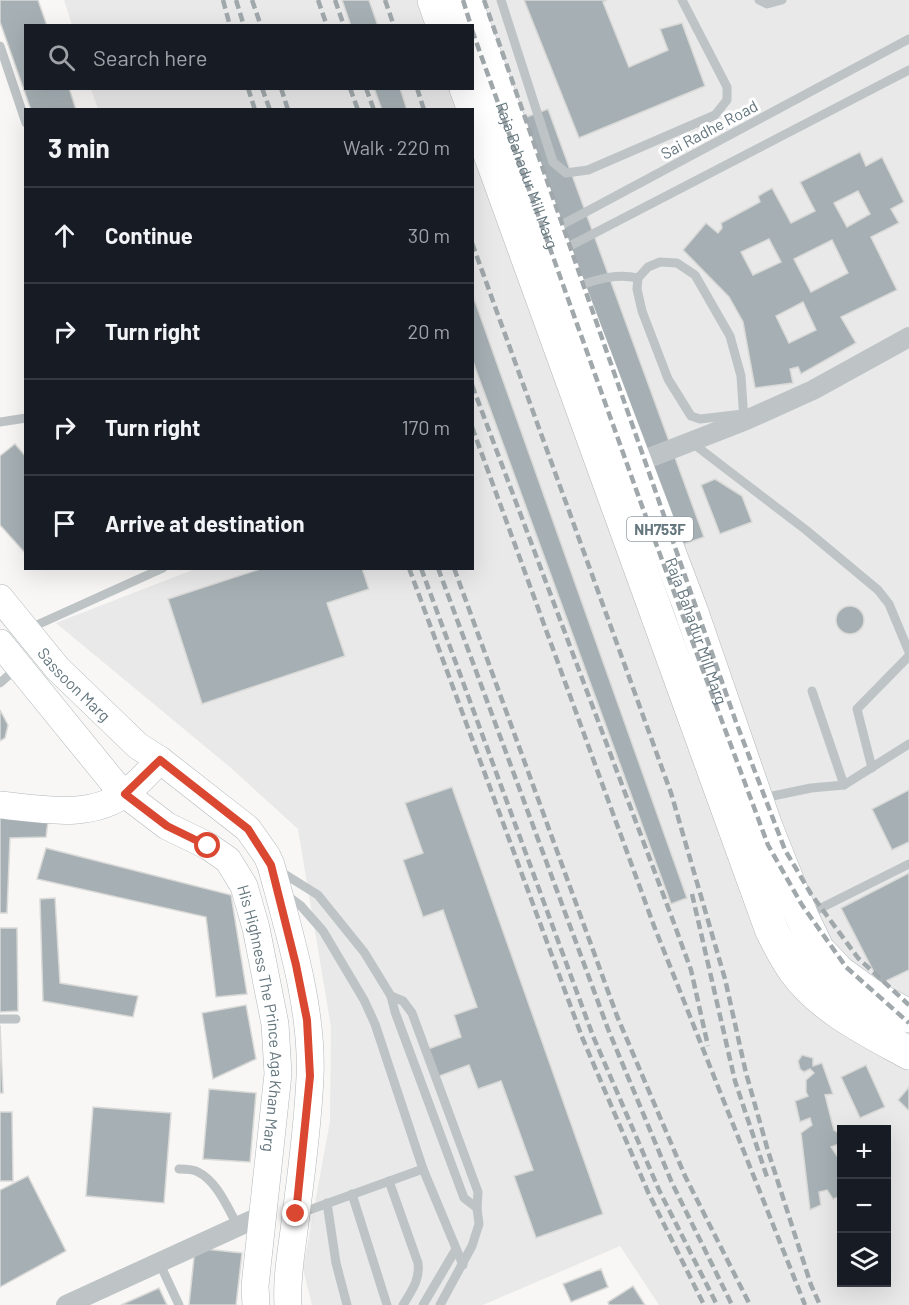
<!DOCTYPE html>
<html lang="en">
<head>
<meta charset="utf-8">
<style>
	body { margin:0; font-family:Barlow,sans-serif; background:#20242c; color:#f1f3f6 }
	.controls { position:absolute; right:18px; bottom:18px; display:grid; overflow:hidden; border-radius:0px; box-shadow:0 6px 24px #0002 }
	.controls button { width:54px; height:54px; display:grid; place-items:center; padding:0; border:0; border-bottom:2px solid #363941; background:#171b24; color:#f1f3f6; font:30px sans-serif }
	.stop { position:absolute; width:18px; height:18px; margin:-14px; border:4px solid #db4831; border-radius:50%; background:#fff }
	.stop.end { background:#db4831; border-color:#fff; box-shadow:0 2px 6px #0008 }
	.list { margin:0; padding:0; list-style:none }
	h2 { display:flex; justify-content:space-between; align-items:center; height:78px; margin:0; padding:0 24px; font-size:26px }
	h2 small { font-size:20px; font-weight:400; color:#9ea1a6 }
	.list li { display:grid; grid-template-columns:39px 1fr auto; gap:18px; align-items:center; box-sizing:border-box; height:96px; padding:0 24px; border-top:2px solid #363941 }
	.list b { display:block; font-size:22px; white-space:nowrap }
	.list em { font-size:20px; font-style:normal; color:#9ea1a6 }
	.icon { flex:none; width:33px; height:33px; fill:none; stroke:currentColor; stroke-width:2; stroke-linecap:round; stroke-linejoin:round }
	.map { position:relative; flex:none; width:909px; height:1305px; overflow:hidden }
	.search { position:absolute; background:#171b24; box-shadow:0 6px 24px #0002; left:24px; top:24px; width:450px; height:66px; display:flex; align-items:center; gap:15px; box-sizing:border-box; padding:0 21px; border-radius:0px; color:#9ea1a6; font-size:22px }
	.panel { position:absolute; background:#171b24; box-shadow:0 6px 24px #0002; left:24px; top:108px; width:450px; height:462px; border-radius:0px }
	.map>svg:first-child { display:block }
	.built { fill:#e8e9e8; fill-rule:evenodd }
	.building { fill:#a6b0b4; stroke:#d9d9d7; stroke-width:1.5; fill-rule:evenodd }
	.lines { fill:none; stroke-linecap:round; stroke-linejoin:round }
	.secondary-casing { stroke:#b1b8bb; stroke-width:28 }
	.highway-casing { stroke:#b2b7b9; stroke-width:34 }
	.lane { stroke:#bec4c6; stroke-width:9 }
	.street { stroke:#bec4c6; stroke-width:20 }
	.secondary { stroke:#fff; stroke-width:27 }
	.highway { stroke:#fff; stroke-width:33 }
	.rail { stroke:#a0a8ac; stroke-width:4.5; stroke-dasharray:9 4.5; stroke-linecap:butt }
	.route { stroke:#db4831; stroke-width:8 }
	.labels { text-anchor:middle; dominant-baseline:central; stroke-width:6; stroke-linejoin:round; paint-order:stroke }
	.shield { fill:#fff; stroke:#929fa5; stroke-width:1.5 }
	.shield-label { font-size:15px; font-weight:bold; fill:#64767e }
	.street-label { font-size:16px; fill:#64767e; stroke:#fff }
</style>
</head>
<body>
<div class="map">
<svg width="909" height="1305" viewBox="0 0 909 1305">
	<rect width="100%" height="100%" fill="#f8f7f5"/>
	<!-- built -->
	<path class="built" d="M64,0H909V1305H659L620,1246L483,1305H312L303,1269L330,1121L331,1027L298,829L231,768L56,623L195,569L472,568V110L98,109L91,89L472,88V26L72,25ZM842,1130H886V1282H842Z"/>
	<!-- building -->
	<g class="building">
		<polygon points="0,0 38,0 47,26 26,26 26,88 69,88 76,110 31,110 0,22"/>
		<polygon points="342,0 369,0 378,26 351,26"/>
		<polygon points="524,0 607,0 603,2 629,67 668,50 660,29 682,23 705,86 579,138"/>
		<polygon points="374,88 400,88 407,110 382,110"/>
		<polygon points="548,109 704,537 645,558 489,131"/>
		<path d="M860,152L866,166L882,157L904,202L891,209L899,223L871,237L897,290L841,317L856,343L801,374L798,367L790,369L793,383L755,388L743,322L729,297L683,250L706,223L718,233L722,228L721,223L760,202L758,196L772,188L791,223L815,211L800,182ZM858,191L870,214L847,227L834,203ZM769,239L781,262L753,275L741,252ZM832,240L848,273L811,292L794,259ZM803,302L816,330L789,343L776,316Z"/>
		<polygon points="472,293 687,898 671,904 472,359"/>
		<polygon points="15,444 26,457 26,554 0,525 0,456"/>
		<polygon points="715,479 742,496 752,522 720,534 701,485"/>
		<polygon points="263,568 362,568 369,589 327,603 345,656 202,704 168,599"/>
		<circle cx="850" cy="620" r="14"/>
		<polygon points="0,710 8,725 5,738 0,741"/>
		<polygon points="452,787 603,1214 536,1238 514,1176 533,1170 501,1081 478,1089 469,1065 437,1077 428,1049 461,1037 454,1015 477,1007 443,910 423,917 403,860 423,853 405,803"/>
		<polygon points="909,790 909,842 892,850 872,809"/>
		<polygon points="0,815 48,821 46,837 10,838 7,913 0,913"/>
		<polygon points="46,848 231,895 247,994 216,997 206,917 37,879"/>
		<polygon points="909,873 909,970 880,984 841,908"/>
		<polygon points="55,898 60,983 138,996 133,1017 43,1001 40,899"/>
		<polygon points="0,928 17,928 18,1011 0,1012"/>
		<polygon points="246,1005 256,1059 213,1079 202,1013"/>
		<polygon points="0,1025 3,1093 0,1093"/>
		<polygon points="802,1055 813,1058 813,1066 822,1063 833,1094 825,1095 834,1130 842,1135 842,1143 831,1147 837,1156 842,1153 842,1196 833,1199 827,1190 819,1192 821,1205 810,1210 801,1133 812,1125 810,1118 800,1122 795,1101 808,1096 806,1092 806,1080 814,1073 810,1069 804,1072 800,1069 798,1061"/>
		<polygon points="866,1065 885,1107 860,1118 841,1077"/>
		<polygon points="909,1087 909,1110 908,1110 898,1100"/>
		<polygon points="209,1089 256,1093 250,1162 203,1159"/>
		<polygon points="93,1107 171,1113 164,1203 86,1196"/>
		<polygon points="0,1112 12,1112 13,1181 0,1181"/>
		<polygon points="28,1176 66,1251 0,1287 0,1190"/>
		<polygon points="195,1248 242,1253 236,1305 189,1305"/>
		<polygon points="601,1269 608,1287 571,1302 563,1284"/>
		<polygon points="633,1286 645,1305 609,1305 608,1302"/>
		<polygon points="159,1288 167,1305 121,1305"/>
	</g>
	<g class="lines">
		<!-- secondary casing -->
		<g class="secondary-casing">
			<g id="secondary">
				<path id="s1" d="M0,598L58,669L138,746L160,760L248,829L267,856L271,865C289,932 313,1008 310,1077C308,1122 302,1169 296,1214C293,1244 286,1274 288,1305"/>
				<path id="s2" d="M0,643L113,782L125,794L167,826L208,846L228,860L244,886L256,928L275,1024L278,1074L255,1286L256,1305"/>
				<path d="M0,805C41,809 91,820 127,792C139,783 149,771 160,760"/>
			</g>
		</g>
		<!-- highway casing -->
		<g class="highway-casing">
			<g id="highway">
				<polyline points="434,0 443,26"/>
				<path id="s3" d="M465,0L556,253L691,610L766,827L802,917L818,950L839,972L872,996L909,1016"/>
				<path d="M466,88L772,931C779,944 786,959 795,971C823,1009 869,1031 909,1053"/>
			</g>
		</g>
		<!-- lane -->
		<g class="lane">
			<polyline points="501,0 553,162 566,173 588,170 715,115 727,100 727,87 682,0"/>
			<polyline points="759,0 767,4 782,0"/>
			<polyline points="0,46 26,123"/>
			<polyline points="554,229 909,39"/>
			<polyline points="562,250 909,70"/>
			<path d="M574,287C596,280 615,273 638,278"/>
			<polyline points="743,414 700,419 691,416 668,379 642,311 637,289 638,278 648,267 660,262 677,263 695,275 730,336 741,376 744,421"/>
			<polyline points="0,422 26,418"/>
			<polyline points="691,442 806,530 878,590 889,604 909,652"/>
			<polyline points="28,629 163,568"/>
			<polyline points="0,683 17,668"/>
			<polyline points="812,691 844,785"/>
			<polyline points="872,768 857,709 909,656"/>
			<polyline points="763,798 811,788 844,785 909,744"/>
			<polyline points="278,870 318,895 364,952 391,996 395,1012 464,1198 477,1208"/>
			<polyline points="286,895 301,906 323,931 364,1000 375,1024 423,1169 463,1265"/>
			<polyline points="807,915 909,864"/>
			<polyline points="391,996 403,1001 412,1013 478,1192 477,1208 479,1224 472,1246 440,1305"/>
			<polyline points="0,1019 16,1019"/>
			<path d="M179,1169C185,1169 193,1169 198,1172C217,1181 228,1209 238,1226"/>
			<path d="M389,1181L418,1263C420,1280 412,1290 403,1305"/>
			<polyline points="352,1194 387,1305"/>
			<polyline points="327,1203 336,1263 347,1305"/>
			<polyline points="298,1214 423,1169"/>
			<polyline points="159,1262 179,1305"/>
			<polyline points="423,1305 456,1249"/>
		</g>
		<!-- street -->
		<g class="street">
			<polyline points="636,463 744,421 813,390 909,337"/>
			<polyline points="66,1305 263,1215"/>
		</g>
		<!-- secondary -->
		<use href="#secondary" class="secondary"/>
		<!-- highway -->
		<use href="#highway" class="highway"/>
		<!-- rail -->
		<g class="rail">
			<polyline points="223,0 230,26"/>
			<polyline points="236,0 244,26"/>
			<polyline points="252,0 261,26"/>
			<polyline points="318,0 327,26"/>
			<polyline points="335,0 344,26"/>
			<polyline points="385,0 394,26"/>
			<polyline points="463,0 471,26"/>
			<polyline points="484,0 736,722 785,850 811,894 858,958 909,1005"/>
			<polyline points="472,30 642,506 768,845 802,905 846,967 909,1023"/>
			<polyline points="248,88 255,110"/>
			<polyline points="262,88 270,110"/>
			<polyline points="281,88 288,110"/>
			<polyline points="350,88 358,110"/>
			<polyline points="366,88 374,110"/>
			<polyline points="417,88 424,110"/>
			<polyline points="472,243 671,793 725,979 746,1073 768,1151 811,1285 820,1305"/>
			<polyline points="472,385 672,918 691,970 708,1046"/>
			<polyline points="472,427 654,926 805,1305"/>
			<polyline points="409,568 582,1037 648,1192 704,1305"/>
			<polyline points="421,568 593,1036 659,1190 717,1305"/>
			<polyline points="438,568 608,1029 672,1183 732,1305"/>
			<polyline points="454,568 617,1016 685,1176 750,1305"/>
			<polyline points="692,894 735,1081 768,1180"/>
		</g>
	</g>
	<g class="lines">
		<!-- route -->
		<polyline class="route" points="208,846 167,826 125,794 160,760 248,829 271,865 296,965 307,1020 310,1076 296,1214"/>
	</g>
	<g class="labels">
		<!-- shield labels -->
		<rect class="shield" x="627" y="517" width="66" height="24" rx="4.5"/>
		<g class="shield-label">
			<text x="660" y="529">NH753F</text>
		</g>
		<!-- street labels -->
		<g class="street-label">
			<text transform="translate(709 129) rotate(-28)">Sai Radhe Road</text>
			<text stroke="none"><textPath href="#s3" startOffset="186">Raja Bahadur Mill Marg</textPath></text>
			<text stroke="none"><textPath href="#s3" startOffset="672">Raja Bahadur Mill Marg</textPath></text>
			<text stroke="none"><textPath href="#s1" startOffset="114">Sassoon Marg</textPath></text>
			<text stroke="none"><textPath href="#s2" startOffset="484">His Highness The Prince Aga Khan Marg</textPath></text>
		</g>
	</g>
</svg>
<div class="controls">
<button>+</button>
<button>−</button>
<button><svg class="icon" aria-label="layers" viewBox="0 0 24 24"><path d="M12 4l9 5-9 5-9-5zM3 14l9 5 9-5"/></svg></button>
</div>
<div class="stop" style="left:208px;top:846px"></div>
<div class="stop end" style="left:296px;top:1214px"></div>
<div class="search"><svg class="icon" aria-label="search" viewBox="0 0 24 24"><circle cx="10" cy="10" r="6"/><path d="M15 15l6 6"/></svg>Search here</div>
<section class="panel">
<h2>3 min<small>Walk · 220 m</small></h2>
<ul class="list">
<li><svg class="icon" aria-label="ahead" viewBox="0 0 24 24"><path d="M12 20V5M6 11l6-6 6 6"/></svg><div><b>Continue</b></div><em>30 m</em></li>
<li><svg class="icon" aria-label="right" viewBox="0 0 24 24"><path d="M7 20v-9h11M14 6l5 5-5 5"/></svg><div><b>Turn right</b></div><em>20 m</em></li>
<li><svg class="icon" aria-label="right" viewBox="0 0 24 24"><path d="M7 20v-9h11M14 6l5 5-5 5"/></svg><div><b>Turn right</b></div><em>170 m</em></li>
<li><svg class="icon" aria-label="arrive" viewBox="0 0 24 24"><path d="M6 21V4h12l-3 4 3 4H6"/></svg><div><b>Arrive at destination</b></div></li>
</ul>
</section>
</div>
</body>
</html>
